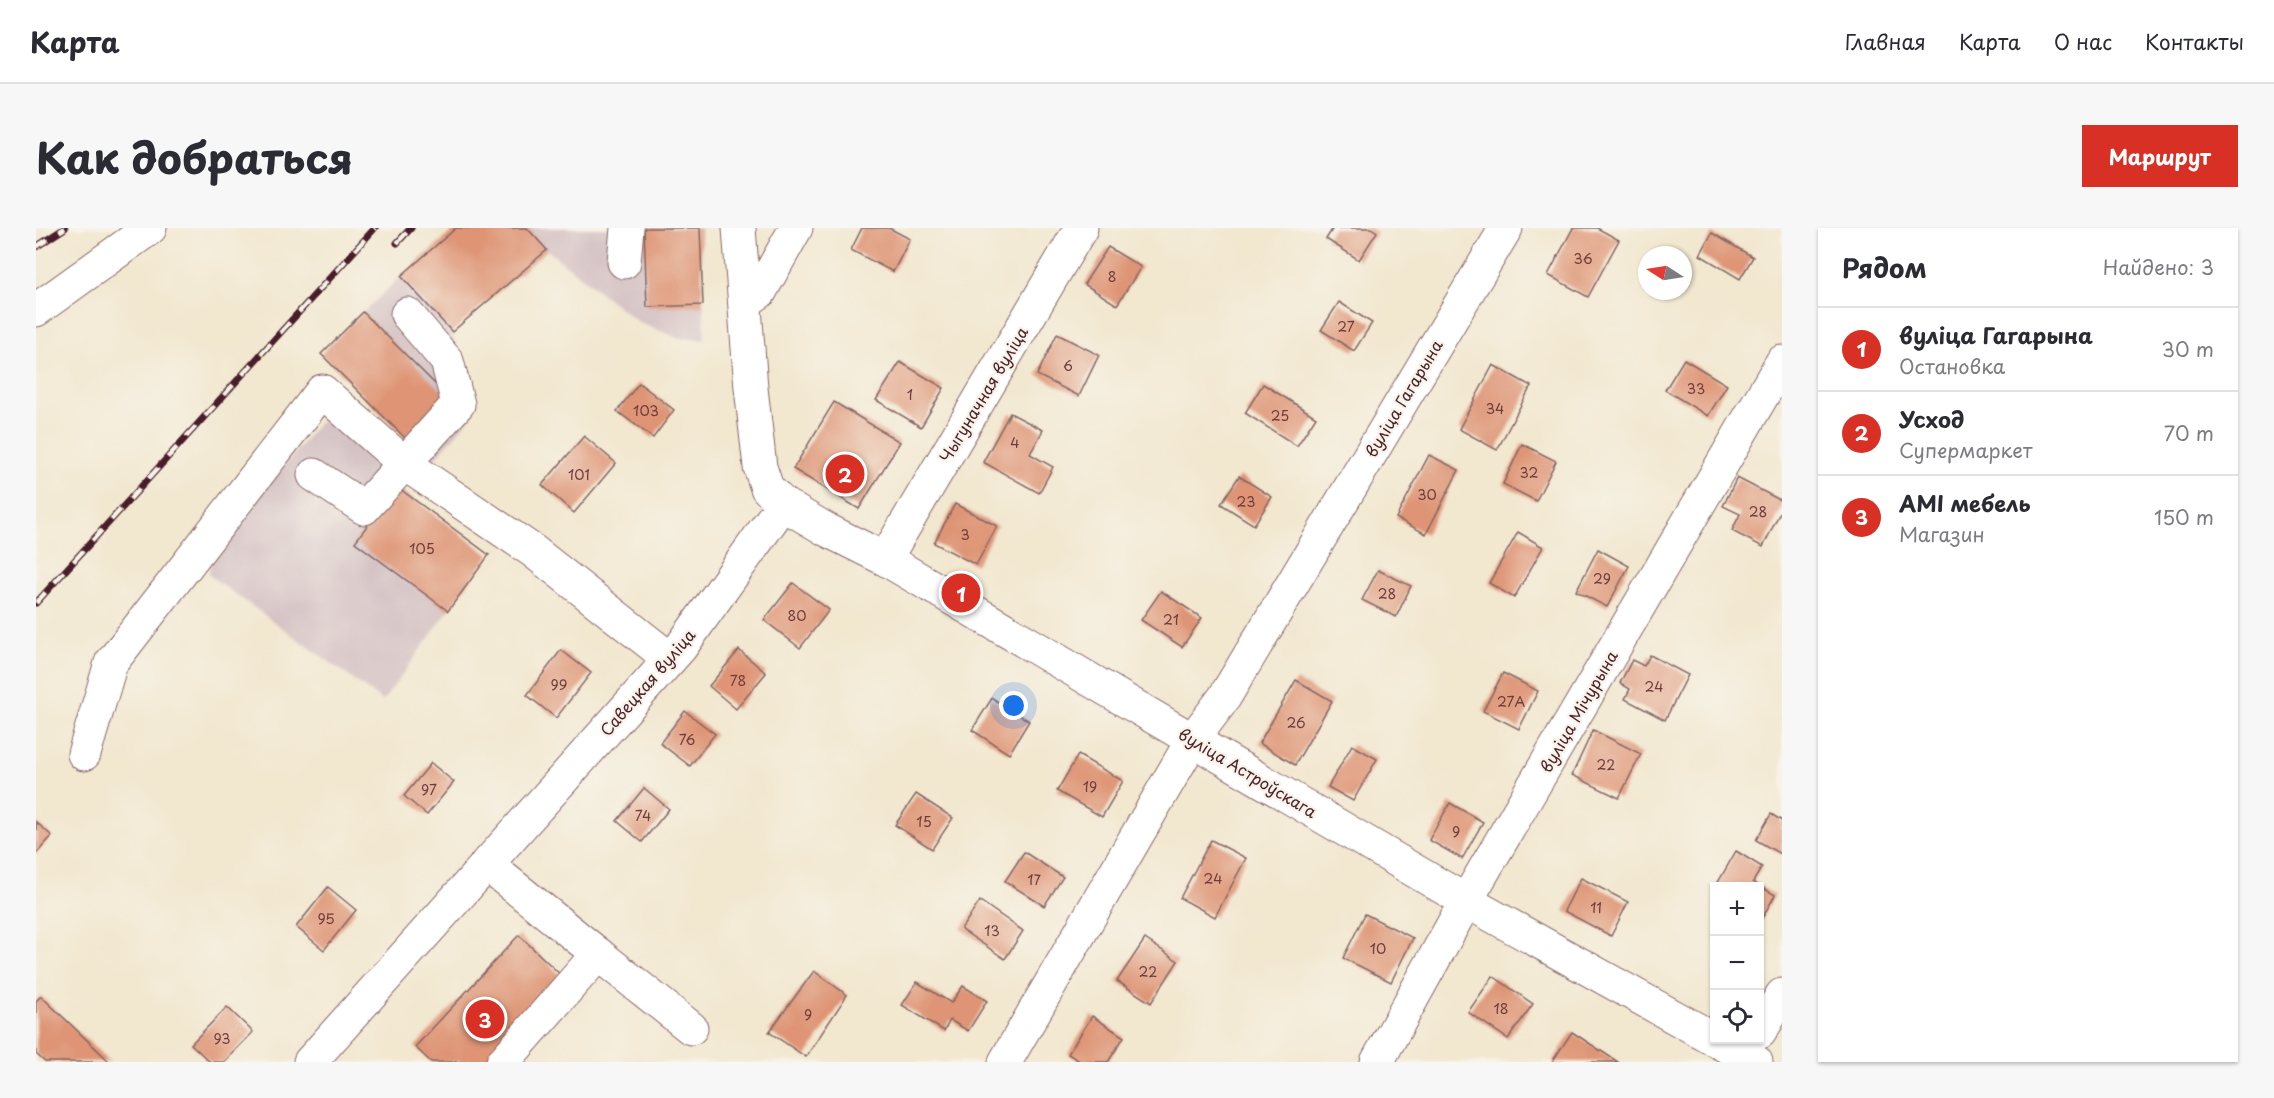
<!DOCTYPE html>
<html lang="ru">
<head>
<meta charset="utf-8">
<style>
	body { margin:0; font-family:"Playpen Sans",sans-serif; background:#f7f7f7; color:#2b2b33 }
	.controls { position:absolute; right:18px; bottom:18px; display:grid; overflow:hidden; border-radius:0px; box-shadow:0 2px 4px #0004 }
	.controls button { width:54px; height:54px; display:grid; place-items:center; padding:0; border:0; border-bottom:2px solid #e1e1e2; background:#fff; color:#2b2b33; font:30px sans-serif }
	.compass { position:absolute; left:1602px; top:18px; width:54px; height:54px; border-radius:50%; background:#fff; box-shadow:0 2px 4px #0004; rotate:282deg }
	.you { position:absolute; left:978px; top:478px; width:21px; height:21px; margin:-15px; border:4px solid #fff; border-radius:50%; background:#1a73e8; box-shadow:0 0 0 9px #1a73e833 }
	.badge { display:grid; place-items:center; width:39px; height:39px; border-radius:50%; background:#d93025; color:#fff; font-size:20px; font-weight:700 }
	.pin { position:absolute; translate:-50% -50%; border:3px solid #fff; box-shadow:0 2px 6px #0006 }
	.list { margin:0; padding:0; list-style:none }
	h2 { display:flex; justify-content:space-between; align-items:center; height:78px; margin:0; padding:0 24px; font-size:26px }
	h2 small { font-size:20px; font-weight:400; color:#7c7c81 }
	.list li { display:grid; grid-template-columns:39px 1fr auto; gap:18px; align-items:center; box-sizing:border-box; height:84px; padding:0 24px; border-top:2px solid #e1e1e2 }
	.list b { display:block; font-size:22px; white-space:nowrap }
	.list p { margin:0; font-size:20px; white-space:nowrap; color:#7c7c81 }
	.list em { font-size:20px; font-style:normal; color:#7c7c81 }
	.icon { flex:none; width:33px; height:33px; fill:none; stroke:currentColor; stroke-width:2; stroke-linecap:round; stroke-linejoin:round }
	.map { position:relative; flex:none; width:1746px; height:834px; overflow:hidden; border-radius:0px }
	header { display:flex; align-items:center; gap:36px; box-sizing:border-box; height:84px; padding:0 30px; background:#fff; border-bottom:2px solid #e1e1e2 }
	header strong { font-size:28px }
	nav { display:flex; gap:33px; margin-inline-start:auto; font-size:21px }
	.intro { display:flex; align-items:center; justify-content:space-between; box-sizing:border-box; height:144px; padding:0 36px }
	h1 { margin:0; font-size:42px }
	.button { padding:15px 27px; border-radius:0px; background:#d93025; color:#fff; font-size:21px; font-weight:700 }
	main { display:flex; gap:36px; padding:0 36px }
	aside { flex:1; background:#fff; border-radius:0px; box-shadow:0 2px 4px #0004 }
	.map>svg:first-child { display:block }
	.industrial { fill:#d2bec1 }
	.building { fill:#de9475 }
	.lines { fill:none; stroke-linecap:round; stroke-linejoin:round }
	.minor-casing { stroke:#856564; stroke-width:35 }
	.major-casing { stroke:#856564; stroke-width:35 }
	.minor { stroke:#fff; stroke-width:33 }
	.major { stroke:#fff; stroke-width:33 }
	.rail-casing { stroke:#4a1f2b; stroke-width:7 }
	.rail { stroke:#f7f3e8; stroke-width:4.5; stroke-dasharray:14; stroke-linecap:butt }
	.labels { text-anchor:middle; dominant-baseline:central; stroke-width:4.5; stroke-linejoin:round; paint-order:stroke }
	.number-label { font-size:14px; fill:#6f3c3e }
	.street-label { font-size:16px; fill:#4a1f2b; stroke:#f7f3e8 }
</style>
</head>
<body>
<header>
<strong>Карта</strong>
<nav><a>Главная</a><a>Карта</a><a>О нас</a><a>Контакты</a></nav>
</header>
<div class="intro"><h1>Как добраться</h1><a class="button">Маршрут</a></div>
<main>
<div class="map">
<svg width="1746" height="834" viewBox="0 0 1746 834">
	<rect width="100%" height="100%" fill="#f7f3e8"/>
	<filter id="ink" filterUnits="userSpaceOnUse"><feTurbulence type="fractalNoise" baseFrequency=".0167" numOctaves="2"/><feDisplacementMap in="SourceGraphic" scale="12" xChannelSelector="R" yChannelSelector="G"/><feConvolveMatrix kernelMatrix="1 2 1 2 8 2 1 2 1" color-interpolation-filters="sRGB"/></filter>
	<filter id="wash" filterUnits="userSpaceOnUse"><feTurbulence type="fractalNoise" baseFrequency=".008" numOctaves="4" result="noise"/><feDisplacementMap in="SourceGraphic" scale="24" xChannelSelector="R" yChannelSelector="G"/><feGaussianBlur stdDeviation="1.35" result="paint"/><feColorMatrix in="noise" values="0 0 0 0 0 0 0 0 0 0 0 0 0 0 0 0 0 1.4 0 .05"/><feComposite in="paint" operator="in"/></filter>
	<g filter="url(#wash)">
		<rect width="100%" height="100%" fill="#f2e7cf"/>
		<!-- industrial -->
		<g class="industrial">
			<polygon points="420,0 664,0 669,112 642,110 603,95 511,22 416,104 437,186 398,232 372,213 285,126 365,48"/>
			<polygon points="290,186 360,258 453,327 347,473 173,347 174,331"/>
		</g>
		<g id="blocks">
			<!-- building -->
			<g class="building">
				<polygon points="420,0 491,0 511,22 416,104 365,48"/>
				<polygon points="608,0 664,0 667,77 611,79"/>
				<polygon points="826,0 853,0 874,11 857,44 815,22"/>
				<polygon points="1297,0 1335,0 1341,4 1323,32 1290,11"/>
				<polygon points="1537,0 1561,0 1583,12 1552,69 1512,47"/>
				<polygon points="1676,5 1717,29 1704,51 1664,27"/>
				<polygon points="1072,19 1105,39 1081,77 1048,56"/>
				<polygon points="1303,74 1336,95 1318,123 1285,102"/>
				<polygon points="327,84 414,171 372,213 285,126"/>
				<polygon points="1021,106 1063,127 1043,168 1001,147"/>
				<polygon points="1648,131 1691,157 1672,188 1629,162"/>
				<polygon points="864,134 908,160 885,199 840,172"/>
				<polygon points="1457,137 1495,158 1461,222 1423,201"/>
				<polygon points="603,155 638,182 617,210 581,183"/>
				<polygon points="1227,156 1280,189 1261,218 1209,185"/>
				<polygon points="798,174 864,214 823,281 757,241"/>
				<polygon points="974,185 1007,202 994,226 1017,239 1003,265 947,234"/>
				<polygon points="548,208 580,235 538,285 506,257"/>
				<polygon points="1486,216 1520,233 1500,273 1467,256"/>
				<polygon points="1393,227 1423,242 1390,306 1360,290"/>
				<polygon points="1203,248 1236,269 1218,297 1185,276"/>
				<polygon points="1701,250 1746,273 1746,280 1727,319 1696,303 1704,286 1687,278"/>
				<polygon points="360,258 453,327 412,383 319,314"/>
				<polygon points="919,276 961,298 940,337 898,315"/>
				<polygon points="1482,304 1507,319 1478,370 1453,355"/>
				<polygon points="1562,321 1593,338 1571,379 1540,363"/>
				<polygon points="1342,342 1375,358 1360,389 1326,372"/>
				<polygon points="757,355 793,382 764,420 728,392"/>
				<polygon points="1125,363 1166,390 1146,419 1105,392"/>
				<polygon points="525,422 555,445 520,490 491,467"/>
				<polygon points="703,422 730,445 700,481 673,458"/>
				<polygon points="1614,427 1652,447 1629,492 1589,471 1594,461 1584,455 1596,432 1608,438"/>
				<polygon points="1467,445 1502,463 1483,501 1447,483"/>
				<polygon points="1260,452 1296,473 1259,537 1223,515"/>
				<polygon points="956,470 993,493 973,526 936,502"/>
				<polygon points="649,483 679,506 654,538 624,515"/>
				<polygon points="1557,502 1605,526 1583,570 1536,547"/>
				<polygon points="1316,517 1341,531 1317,573 1292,559"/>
				<polygon points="1042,527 1087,553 1066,589 1021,563"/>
				<polygon points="395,535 418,554 391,587 368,568"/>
				<polygon points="608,560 633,581 606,614 581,593"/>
				<polygon points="880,566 917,590 896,621 859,597"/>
				<polygon points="1414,575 1447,594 1426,631 1393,612"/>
				<polygon points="1735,586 1746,593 1746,627 1720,612"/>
				<polygon points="0,594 16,608 0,626"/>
				<polygon points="1175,612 1210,630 1179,689 1144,670"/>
				<polygon points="1700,623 1726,639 1717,654 1739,667 1724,694 1724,658 1680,658"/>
				<polygon points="988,624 1027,649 1008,678 969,653"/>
				<polygon points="1545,650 1592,674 1575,708 1528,683"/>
				<polygon points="292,659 320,682 288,722 260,699"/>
				<polygon points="944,673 987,703 969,731 925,701"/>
				<polygon points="1329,686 1377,710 1355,754 1307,730"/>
				<polygon points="483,707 531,753 454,834 395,834 379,819"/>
				<polygon points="1109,711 1142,733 1115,775 1081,753"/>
				<polygon points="778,743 811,767 770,829 733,804"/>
				<polygon points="1457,748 1497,776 1472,811 1432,784"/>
				<polygon points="881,754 915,775 927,758 951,773 932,803 914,792 908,803 866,777"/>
				<polygon points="5,768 74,834 9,834 0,826 0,773"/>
				<polygon points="191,779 217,804 188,834 174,834 155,816"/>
				<polygon points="1056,788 1088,809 1072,834 1045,834 1032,826"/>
				<polygon points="1536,804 1582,834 1516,834"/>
			</g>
		</g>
	</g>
	<g filter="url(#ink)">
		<use href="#blocks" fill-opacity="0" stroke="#856564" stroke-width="1.5"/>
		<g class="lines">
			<!-- minor casing -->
			<g class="minor-casing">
				<g id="minor">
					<polyline points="703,0 715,160 724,239 731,260 747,276"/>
					<polyline points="588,34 591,0"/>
					<polyline points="709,74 724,64 760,0"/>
					<polyline points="0,82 114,0"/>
					<polyline points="278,247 328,280 422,176 411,133 371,86"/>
					<polyline points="849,331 1045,0"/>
					<polyline points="48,526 75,435 286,163 369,236 497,323 634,431"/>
					<polyline points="450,636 562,726 467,834"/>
					<polyline points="562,726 655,800"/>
					<polyline points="1724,804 1746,767"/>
					<polyline points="969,834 1157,511"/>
					<polyline points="1341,834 1430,673 1746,134"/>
				</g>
			</g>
			<!-- major casing -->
			<g class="major-casing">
				<g id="major">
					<polyline points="1157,511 1188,470 1470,0"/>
					<polyline points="1679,812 1720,834"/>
					<polyline points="274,834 645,419 747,276 791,302 849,331 1430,673 1678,811"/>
				</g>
			</g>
			<!-- minor -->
			<use href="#minor" class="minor"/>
			<!-- major -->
			<use href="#major" class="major"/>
			<!-- rail casing -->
			<g class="rail-casing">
				<g id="rail">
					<polyline points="361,15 375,0"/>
					<polyline points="0,19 29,0"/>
					<polyline points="0,375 339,0"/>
				</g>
			</g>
			<!-- rail -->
			<use href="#rail" class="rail"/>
		</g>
	</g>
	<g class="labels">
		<!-- number labels -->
		<g class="number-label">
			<text x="1547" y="30">36</text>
			<text x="1076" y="48">8</text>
			<text x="1310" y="98">27</text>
			<text x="1032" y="137">6</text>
			<text x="1660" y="160">33</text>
			<text x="874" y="166">1</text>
			<text x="1459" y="180">34</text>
			<text x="610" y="182">103</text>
			<text x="1244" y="187">25</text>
			<text x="979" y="214">4</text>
			<text x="1493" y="244">32</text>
			<text x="543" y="246">101</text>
			<text x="1391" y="266">30</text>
			<text x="1210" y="273">23</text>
			<text x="1722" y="283">28</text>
			<text x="929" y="306">3</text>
			<text x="386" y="320">105</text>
			<text x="1566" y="350">29</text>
			<text x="1351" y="365">28</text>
			<text x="761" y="387">80</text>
			<text x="1135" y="391">21</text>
			<text x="702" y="452">78</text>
			<text x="523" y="456">99</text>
			<text x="1618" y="458">24</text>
			<text x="1475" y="473">27А</text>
			<text x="1260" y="494">26</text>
			<text x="651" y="511">76</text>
			<text x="1570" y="536">22</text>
			<text x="1054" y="558">19</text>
			<text x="393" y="561">97</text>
			<text x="607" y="587">74</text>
			<text x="888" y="593">15</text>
			<text x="1420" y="603">9</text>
			<text x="1177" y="650">24</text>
			<text x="998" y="651">17</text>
			<text x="1560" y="679">11</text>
			<text x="290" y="690">95</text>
			<text x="956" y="702">13</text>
			<text x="1342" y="720">10</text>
			<text x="1112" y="743">22</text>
			<text x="1465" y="780">18</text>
			<text x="772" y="786">9</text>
			<text x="186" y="810">93</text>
		</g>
		<!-- street labels -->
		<g class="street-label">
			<text transform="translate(947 166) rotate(-59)">Чыгуначная вуліца</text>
			<text transform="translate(1367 170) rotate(-59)">вуліца Гагарына</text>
			<text transform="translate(611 454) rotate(-49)">Савецкая вуліца</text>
			<text transform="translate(1542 483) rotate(-60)">вуліца Мічурына</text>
			<text transform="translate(1212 544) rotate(31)">вуліца Астроўскага</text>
		</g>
	</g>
</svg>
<div class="controls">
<button>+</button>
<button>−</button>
<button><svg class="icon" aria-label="locate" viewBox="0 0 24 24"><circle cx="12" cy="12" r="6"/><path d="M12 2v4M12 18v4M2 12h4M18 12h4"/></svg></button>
</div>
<svg class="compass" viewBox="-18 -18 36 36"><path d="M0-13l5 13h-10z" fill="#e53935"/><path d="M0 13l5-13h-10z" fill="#7c7c81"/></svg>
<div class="you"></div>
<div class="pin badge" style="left:925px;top:365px">1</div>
<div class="pin badge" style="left:809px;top:246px">2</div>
<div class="pin badge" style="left:449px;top:791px">3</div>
</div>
<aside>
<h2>Рядом<small>Найдено: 3</small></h2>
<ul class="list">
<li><span class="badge">1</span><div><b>вуліца Гагарына</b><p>Остановка</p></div><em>30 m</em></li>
<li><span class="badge">2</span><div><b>Усход</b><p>Супермаркет</p></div><em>70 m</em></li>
<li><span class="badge">3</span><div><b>AMI мебель</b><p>Магазин</p></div><em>150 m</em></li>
</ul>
</aside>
</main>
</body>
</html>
